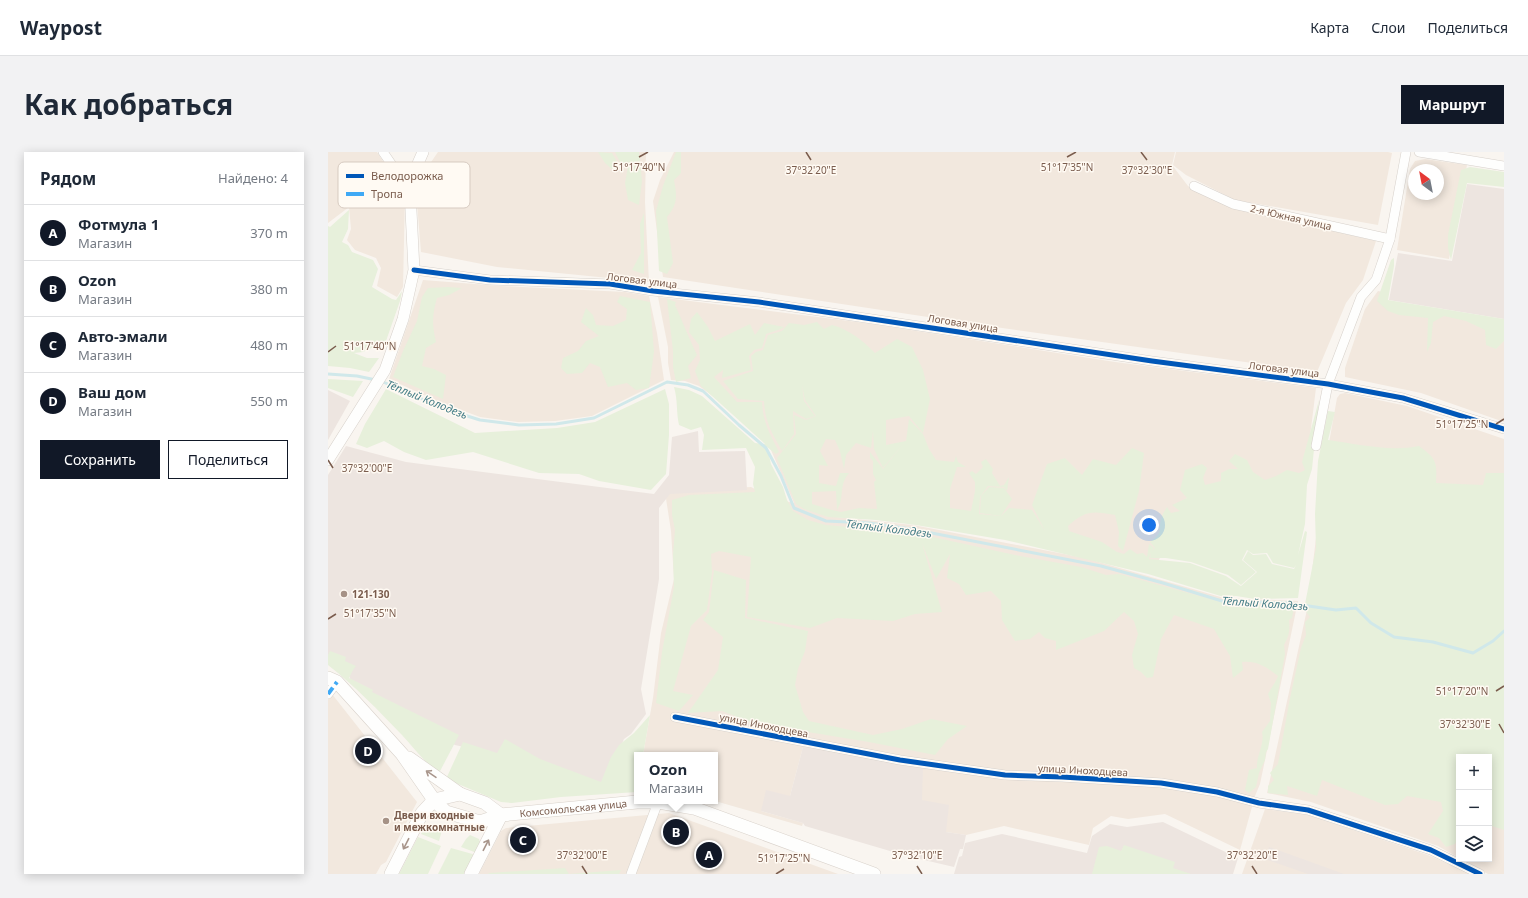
<!DOCTYPE html>
<html lang="ru">
<head>
<meta charset="utf-8">
<style>
	body { margin:0; font-family:"Noto Sans",sans-serif; background:#f2f2f3; color:#1f2937 }
	.controls { position:absolute; right:12px; bottom:12px; display:grid; overflow:hidden; border-radius:0px; box-shadow:0 2px 10px #0003 }
	.controls button { width:36px; height:36px; display:grid; place-items:center; padding:0; border:0; border-bottom:1px solid #e0e1e3; background:#fff; color:#1f2937; font:20px sans-serif }
	.compass { position:absolute; left:1080px; top:12px; width:36px; height:36px; border-radius:50%; background:#fff; box-shadow:0 2px 10px #0003; rotate:328deg }
	.you { position:absolute; left:821px; top:373px; width:14px; height:14px; margin:-10px; border:3px solid #fff; border-radius:50%; background:#1a73e8; box-shadow:0 0 0 6px #1a73e833 }
	.badge { display:grid; place-items:center; width:26px; height:26px; border-radius:50%; background:#111827; color:#fff; font-size:13px; font-weight:700 }
	.pin { position:absolute; translate:-50% -50%; border:2px solid #fff; box-shadow:0 1px 4px #0006 }
	.popup { position:absolute; left:306px; top:600px; width:84px; height:52px; box-sizing:border-box; display:grid; place-content:center; border-radius:0px; background:#fff; filter:drop-shadow(0 1px 3px #0005); font-size:13px; white-space:nowrap; color:#747a83 }
	.popup b { font-size:15px; color:#1f2937 }
	.popup::after { content:''; position:absolute; left:50%; top:100%; margin-left:-8px; border:8px solid transparent; border-top-color:#fff }
	.list { margin:0; padding:0; list-style:none }
	h2 { display:flex; justify-content:space-between; align-items:center; height:52px; margin:0; padding:0 16px; font-size:17px }
	h2 small { font-size:13px; font-weight:400; color:#747a83 }
	.list li { display:grid; grid-template-columns:26px 1fr auto; gap:12px; align-items:center; box-sizing:border-box; height:56px; padding:0 16px; border-top:1px solid #e0e1e3 }
	.list b { display:block; font-size:15px; white-space:nowrap }
	.list p { margin:0; font-size:13px; white-space:nowrap; color:#747a83 }
	.list em { font-size:13px; font-style:normal; color:#747a83 }
	.actions { display:flex; gap:8px; padding:12px 16px }
	.actions a { flex:1; padding:9px 0; border:1px solid #111827; border-radius:0px; text-align:center; font-size:14px; color:#111827 }
	.actions .main { background:#111827; color:#fff }
	.icon { flex:none; width:22px; height:22px; fill:none; stroke:currentColor; stroke-width:2; stroke-linecap:round; stroke-linejoin:round }
	.map { position:relative; flex:none; width:1176px; height:722px; overflow:hidden; border-radius:0px }
	header { display:flex; align-items:center; gap:24px; box-sizing:border-box; height:56px; padding:0 20px; background:#fff; border-bottom:1px solid #e0e1e3 }
	header strong { font-size:19px }
	nav { display:flex; gap:22px; margin-inline-start:auto; font-size:14px }
	.intro { display:flex; align-items:center; justify-content:space-between; box-sizing:border-box; height:96px; padding:0 24px }
	h1 { margin:0; font-size:28px }
	.button { padding:10px 18px; border-radius:0px; background:#111827; color:#fff; font-size:14px; font-weight:700 }
	main { display:flex; gap:24px; padding:0 24px }
	aside { flex:1; background:#fff; border-radius:0px; box-shadow:0 2px 10px #0003 }
	.map>svg:first-child { display:block }
	.residential { fill:#f2e8de; fill-rule:evenodd }
	.industrial { fill:#ede5e0 }
	.green { fill:#e7f0db; fill-rule:evenodd }
	.lines { fill:none; stroke-linecap:round; stroke-linejoin:round }
	.stream { stroke:#d0e8ea; stroke-width:3 }
	.minor-casing { stroke:#d7d1cb; stroke-width:10 }
	.tertiary-casing { stroke:#d7d1cb; stroke-width:12 }
	.secondary-casing { stroke:#d9d2cb; stroke-width:14 }
	.minor { stroke:#fefefd; stroke-width:9 }
	.tertiary { stroke:#fefefd; stroke-width:11 }
	.secondary { stroke:#fefefd; stroke-width:13 }
	.quiet { stroke:#3fa9f5; stroke-width:4; stroke-dasharray:8 4; stroke-linecap:butt }
	.cycleway-casing { stroke:#fffaf3; stroke-width:8 }
	.cycleway { stroke:#0057b8; stroke-width:5 }
	.oneway { stroke:#a8958b }
	.ticks { fill:none; stroke:#7a5c4d; stroke-width:1.5 }
	.poi-dot { fill:#a69286; stroke:#fffaf3; stroke-width:1.5 }
	.labels { text-anchor:middle; dominant-baseline:central; stroke-width:3; stroke-linejoin:round; paint-order:stroke }
	.street-label { font-size:10px; fill:#7a5c4d; stroke:#fffaf3 }
	.poi-label { font-size:10px; font-weight:bold; fill:#7a5c4d; stroke:#fffaf3; text-anchor:start }
	.water-label { font-size:11px; font-style:italic; fill:#437c86; stroke:#fffaf3 }
	.key { fill:#fffaf3; stroke:#d7cbc1; stroke-width:1 }
	.key-label { font-size:11px; fill:#7a5c4d }
	.ticks-label { font-size:10px; text-anchor:middle; fill:#7a5c4d; stroke:#fffaf3; stroke-width:3; stroke-linejoin:round; paint-order:stroke }
</style>
</head>
<body>
<header>
<strong>Waypost</strong>
<nav><a>Карта</a><a>Слои</a><a>Поделиться</a></nav>
</header>
<div class="intro"><h1>Как добраться</h1><a class="button">Маршрут</a></div>
<main>
<aside>
<h2>Рядом<small>Найдено: 4</small></h2>
<ul class="list">
<li><span class="badge">A</span><div><b>Фотмула 1</b><p>Магазин</p></div><em>370 m</em></li>
<li><span class="badge">B</span><div><b>Ozon</b><p>Магазин</p></div><em>380 m</em></li>
<li><span class="badge">C</span><div><b>Авто-эмали</b><p>Магазин</p></div><em>480 m</em></li>
<li><span class="badge">D</span><div><b>Ваш дом</b><p>Магазин</p></div><em>550 m</em></li>
</ul>
<div class="actions"><a class="main">Сохранить</a><a>Поделиться</a></div>
</aside>
<div class="map">
<svg width="1176" height="722" viewBox="0 0 1176 722">
	<rect width="100%" height="100%" fill="#f9f5f0"/>
	<!-- residential -->
	<g class="residential">
		<polygon points="0,0 49,0 77,44 75,135 69,145 49,134 53,116 48,106 27,98 19,88 23,77 21,55 0,71"/>
		<polygon points="110,0 318,0 317,50 321,130 169,115 93,100 89,51 92,26"/>
		<polygon points="346,0 847,0 844,13 860,34 901,55 1048,89 1035,128 1018,151 989,220 653,173 335,125 325,49 332,28"/>
		<polygon points="848,0 1060,0 1064,1 1050,73 907,48 858,23 845,13"/>
		<path d="M1097,7L1139,13L1121,107L1069,98L1082,17L1087,9ZM1086,18H1110V42H1086Z"/>
		<polygon points="95,128 173,134 297,140 321,144 329,181 336,228 264,264 227,269 190,270 152,265 109,249 61,227"/>
		<polygon points="1050,139 1059,141 1056,151 1176,173 1176,270 1093,241 1017,225 1017,216 1037,157"/>
		<polygon points="330,145 537,171 787,210 988,236 977,325 861,341 830,410 541,361 499,364 585,373 757,406 896,446 970,449 932,632 927,644 912,698 837,662 800,667 783,664 765,676 761,693 676,674 638,683 618,680 594,648 475,595 462,644 433,659 475,671 474,674 387,649 387,603 315,603 325,546 333,481 346,427 343,379 337,340 423,335 447,347 466,351 436,282 371,234 357,229 343,228 340,211 340,195"/>
		<polygon points="1017,241 1079,254 1176,287 1176,722 1160,722 1134,707 1161,707 1161,605 1131,605 1131,706 1110,694 983,650 939,641 980,453 996,319 1009,246 1012,242"/>
		<polygon points="0,537 89,650 58,710 53,713 48,722 0,722"/>
		<polygon points="937,657 980,663 1100,703 1143,722 914,722"/>
		<polygon points="341,661 510,722 151,722 173,679 178,676"/>
	</g>
	<!-- industrial -->
	<g class="industrial">
		<polygon points="1139,32 1176,37 1176,167 1061,148 1070,101 1124,109"/>
		<polygon points="0,238 22,249 0,288"/>
		<polygon points="370,279 371,300 417,299 419,338 342,342 331,356 331,427 313,537 318,562 303,582 296,587 275,634 154,599 127,593 23,529 19,518 0,509 0,323 18,294 78,310 326,342 341,323 344,285"/>
		<polygon points="475,595 595,615 594,648 621,653 618,680 638,683 635,697 632,697 626,715 579,704 477,674 475,671 433,659 438,638 462,644"/>
		<polygon points="835,670 910,706 905,722 626,722 631,705 634,704 637,691 674,682 759,701 764,684 782,672 799,675"/>
		<polygon points="941,695 1016,722 980,722 937,707"/>
	</g>
	<!-- green -->
	<g class="green">
		<polygon points="270,0 284,1 292,15 286,19 277,11"/>
		<polygon points="287,0 311,0 314,29 311,53 300,48 297,31 300,15 293,12"/>
		<path d="M348,0H353V21L346,28C349,44 350,52 339,65L345,111L339,122L331,119L328,59L335,34Z"/>
		<polygon points="1142,15 1176,20 1176,35 1139,31 1123,108 1120,96 1120,83 1133,18"/>
		<polygon points="21,58 20,77 14,90 20,93 24,100 45,108 50,117 44,135 64,147 68,148 74,139 72,149 58,189 35,200 26,201 39,206 51,206 41,220 22,216 0,214 0,74 2,75"/>
		<polygon points="316,61 316,122 304,118 313,101 312,72"/>
		<polygon points="1066,106 1066,114 1060,148 1176,167 1176,189 1168,197 1158,193 1157,178 1138,169 1116,164 1105,170 1103,191 1099,200 1100,166 1071,163 1060,159 1049,149 1063,108"/>
		<path d="M120,135L134,136L121,143L109,146C104,163 104,173 108,190L98,196L94,214L106,217L118,223L115,247L65,225L75,199L89,169L94,145L100,136Z"/>
		<polygon points="292,144 322,150 326,200 321,236 308,238 299,231 280,235 272,215 262,211 254,221 239,222 233,216 235,206 250,199 258,189 271,184 253,170 258,156 265,163 268,173 285,174 298,168 299,157 289,150"/>
		<path d="M339,147L348,150L347,153C355,170 361,187 369,203L360,214L363,226L348,230L345,215V199Z"/>
		<path d="M369,160L380,175L387,189L422,172L427,183L436,171L456,175L453,177L438,182L434,196L426,198L421,204L423,218L394,226L395,218L386,225L409,250H434C435,271 442,282 451,300L448,302L439,295L443,312L455,335L459,348L465,359L480,368L498,373L543,377L591,382L687,403L753,415L778,423L791,422L904,453L966,455L964,466L961,468C962,479 961,484 956,493L957,502L940,597L938,600L937,608L931,621L928,635L921,641L917,638L921,618L929,616C928,604 937,592 934,580L942,569L943,551L940,542C943,536 948,530 950,524C939,515 928,508 914,510L915,518L905,526L902,504L886,477L846,463L833,487L825,525L819,526L813,520L806,516L804,503L810,482L806,469L796,460L776,479L728,498V489L717,486L711,480L702,487L687,489L674,468L673,449L663,439L638,443L631,432L619,426L622,402L608,427L594,391L614,460L587,462L565,469L509,466L482,476L419,465L423,405L391,399L383,402L384,420L379,458L363,474L345,539L365,543L351,559L328,551L334,500L346,435L345,403L347,378L344,363V348L361,343L427,340L425,332L427,315L418,296L374,298L376,283L373,275L363,278L351,273C348,259 350,249 346,235L361,238L374,244L427,291L437,292L373,234L367,219L372,208L371,193L361,180L363,167Z"/>
		<path d="M489,170L496,177L504,173C522,178 534,188 547,201L569,187L584,195L595,218L602,247L595,281L581,264L558,268V293L578,289L581,267L595,282L601,297L608,308L626,310L628,304L630,310L638,315H629L622,337V356L643,359L647,339V330L641,321L644,319L648,322L655,315L653,310L658,307L665,317L664,321L672,334L676,333L681,325L679,339L676,335L660,334L652,345L651,362L673,364L681,356L704,358L717,379L704,353L719,312L737,306L754,323L765,307L788,313L804,296L816,301L811,339L795,399L790,394L791,380L787,363C764,359 758,358 740,374L741,379L774,390L789,400L796,402L802,397L809,402L815,401L819,405L821,392L826,396L824,399L827,396L822,390C835,380 830,380 833,367C834,363 837,358 839,355L843,361L852,359L844,353L859,346L852,338L857,318L874,312L879,316L875,326L877,333L893,329V321L901,317H910L901,309L907,302L919,308L925,320L937,328L948,324L959,318L971,321L977,318L974,310L991,248L984,317L979,333L977,372L970,403L977,379L979,380L970,446L927,447L908,444L896,445L820,422L677,388L588,373L548,368L500,365L476,357L468,352L449,306L468,282L466,263L478,268L488,264L477,248L474,233L476,249L487,264L478,267L465,259L466,282L454,299C444,281 437,270 436,249L410,247L395,229L425,219L423,204L428,200L435,198L440,183L454,179L461,171L476,173ZM545,279L546,297L555,316L576,291L555,317L542,300V306L545,309V322L548,328L546,330L549,357L531,356L513,360L504,358L484,352V340L508,339L509,358C517,346 510,334 521,321H512L508,334L491,331V313L500,314L492,299L498,287L507,288L512,299L516,317L518,303L528,291L543,296ZM919,398L925,402L939,401L945,411L966,416L968,413L966,417L944,412L938,402L925,403L920,399L915,408L929,420L913,434L898,424L862,411L821,407L823,400L822,406H838L863,410L900,423L913,433L928,420L914,408Z"/>
		<polygon points="0,227 35,229 25,245 0,236"/>
		<polygon points="58,237 147,281 229,276 267,270 337,237 341,252 341,283 338,322 323,338 271,329 251,322 211,321 145,300 98,308 76,300 56,289 39,296 28,292 37,272"/>
		<path d="M1000,259L1007,260L1000,288C1030,292 1061,300 1091,294C1109,307 1109,310 1108,331L1155,333L1158,321H1176V678L1161,673V605H1131V683L1127,692L1118,695L1111,686L1100,682L1115,659L1113,650L1079,644L1070,652L1057,653L994,628L989,644L959,634L960,643L940,641V634L946,628L942,621L950,612L962,546L973,496L978,483L977,470L982,465L976,457L988,396L987,362L990,309Z"/>
		<polygon points="661,335 676,336 684,347 673,364 652,361 653,344"/>
		<polygon points="386,418 418,428 417,466 480,479 477,499 470,517 467,533 475,560 481,569 545,583 574,577 603,567 639,574 620,587 607,603 541,590 425,571 394,559 360,561 390,518 395,485 375,468 381,460"/>
		<path d="M2,499L18,505L17,509L28,514L25,518L21,526L45,538L44,540L131,583L111,621C97,611 86,596 74,583C51,559 27,534 0,513V503Z"/>
		<polygon points="322,563 315,603 309,603 309,640 233,645 184,651 173,650 118,627 135,590 169,601 177,587 212,607 273,630 283,605 291,593 306,581"/>
		<polygon points="101,672 110,675 114,678 111,689 93,682 98,673"/>
		<polygon points="142,683 151,687 153,693 149,701 133,695 138,687"/>
		<polygon points="90,685 113,694 100,722 71,722"/>
		<polygon points="796,693 847,710 845,716 863,722 764,722 771,695 779,694 793,699"/>
		<polygon points="123,696 148,703 138,722 110,722"/>
		<polygon points="237,716 241,722 293,718 291,722 160,722 161,721"/>
	</g>
	<g class="lines">
		<!-- stream -->
		<g class="stream">
			<polyline points="0,222 29,224 48,228"/>
			<polyline points="53,229 117,257 152,268 191,273 228,272 266,266 339,230 360,233 375,239 411,273 438,296 453,324 466,356 498,369 541,371 583,377 773,414 835,431 894,449 960,451 1008,458 1028,456 1043,471 1066,485 1105,490 1145,501 1165,489 1176,479"/>
		</g>
		<!-- minor casing -->
		<g class="minor-casing">
			<g id="minor">
				<polyline points="55,0 82,39"/>
				<polyline points="1091,0 1176,14"/>
				<polyline points="866,34 905,52 1062,87"/>
				<polyline points="86,118 162,128 282,132 325,139 431,150 824,209 1000,232 1075,246 1176,277"/>
				<polyline points="988,294 1000,232 1033,145 1048,128 1062,87 1078,0"/>
				<polyline points="0,542 9,530"/>
				<polyline points="347,565 572,608 677,623 734,625 833,631 889,640 931,651 980,658 1103,698 1152,722"/>
				<polyline points="303,722 330,650"/>
			</g>
		</g>
		<!-- tertiary casing -->
		<g class="tertiary-casing">
			<polyline id="tertiary" points="0,308 57,218 75,167 86,118 82,39 88,16 95,0"/>
		</g>
		<!-- secondary casing -->
		<g class="secondary-casing">
			<g id="secondary">
				<path id="s1" d="M0,526L9,530L74,602L106,648L118,660L152,670L173,663L309,650H330L366,656L546,722"/>
				<polyline points="81,606 132,642"/>
				<polyline points="106,648 132,642 157,651 173,663"/>
				<polyline points="63,722 94,661 106,648"/>
				<polyline points="143,722 173,663"/>
			</g>
		</g>
		<!-- minor -->
		<use href="#minor" class="minor"/>
		<!-- tertiary -->
		<use href="#tertiary" class="tertiary"/>
		<!-- secondary -->
		<use href="#secondary" class="secondary"/>
		<!-- quiet -->
		<polyline class="quiet" points="0,542 9,530"/>
		<!-- cycleway casing -->
		<g class="cycleway-casing">
			<g id="cycleway">
				<polyline points="86,118 162,128 282,132 325,139 431,150 824,209 1000,232 1075,246 1176,277"/>
				<polyline points="347,565 572,608 677,623 734,625 833,631 889,640 931,651 980,658 1103,698 1152,722"/>
			</g>
		</g>
		<!-- cycleway -->
		<use href="#cycleway" class="cycleway"/>
	</g>
	<!-- one-way arrows -->
	<defs><path id="oneway-shaft" d="M-6 0H5M1.5-3L5.5 0L1.5 3" fill="none" stroke-width="1.6" stroke-linecap="round" stroke-linejoin="round"/></defs>
	<g class="oneway">
		<use href="#oneway-shaft" transform="translate(103 622) rotate(-146)"/>
		<use href="#oneway-shaft" transform="translate(78 692) rotate(117)"/>
		<use href="#oneway-shaft" transform="translate(158 693) rotate(-63)"/>
	</g>
	<!-- ticks -->
	<path class="ticks" d="M478,0L483,8M813,0L819,8M311,5L320,0M739,5L748,0M0,200L8,194M1168,272L1176,267M0,308L5,316M0,467L8,462M1168,539L1176,534M1171,572L1176,581M254,714L259,722M589,714L594,722M924,714L929,722M448,722L456,717"/>
	<!-- markers -->
	<g class="poi-dot">
		<circle cx="16" cy="442" r="4"/>
		<circle cx="58" cy="669" r="4"/>
	</g>
	<g class="labels">
		<!-- street labels -->
		<g class="street-label">
			<text transform="translate(963 65) rotate(13)">2-я Южная улица</text>
			<text transform="translate(314 128) rotate(7)">Логовая улица</text>
			<text transform="translate(635 171) rotate(9)">Логовая улица</text>
			<text transform="translate(956 217) rotate(7)">Логовая улица</text>
			<text transform="translate(436 573) rotate(11)">улица Иноходцева</text>
			<text transform="translate(755 618) rotate(3)">улица Иноходцева</text>
			<text stroke="none"><textPath href="#s1" startOffset="310">Комсомольская улица</textPath></text>
		</g>
		<!-- poi labels -->
		<g class="poi-label">
			<text x="24" y="442">121-130</text>
			<text x="66" y="663">Двери входные<tspan x="66" dy="12">и межкомнатные</tspan></text>
		</g>
		<!-- water labels -->
		<g class="water-label">
			<text transform="translate(99 247) rotate(22)">Тёплый Колодезь</text>
			<text transform="translate(561 376) rotate(7)">Тёплый Колодезь</text>
			<text transform="translate(937 451) rotate(4)">Тёплый Колодезь</text>
		</g>
	</g>
	<!-- legend -->
	<rect x="10" y="10" width="132" height="46" rx="6" class="key"/>
	<rect x="18" y="22" width="18" height="4" fill="#0057b8"/>
	<rect x="18" y="40" width="18" height="4" fill="#3fa9f5"/>
	<g class="key-label">
		<text x="43" y="28">Велодорожка</text>
		<text x="43" y="46">Тропа</text>
	</g>
	<g class="ticks-label">
		<text x="311" y="19">51°17'40"N</text>
		<text x="739" y="19">51°17'35"N</text>
		<text x="483" y="22">37°32'20"E</text>
		<text x="819" y="22">37°32'30"E</text>
		<text x="42" y="198">51°17'40"N</text>
		<text x="1134" y="276">51°17'25"N</text>
		<text x="39" y="320">37°32'00"E</text>
		<text x="42" y="465">51°17'35"N</text>
		<text x="1134" y="543">51°17'20"N</text>
		<text x="1137" y="576">37°32'30"E</text>
		<text x="254" y="707">37°32'00"E</text>
		<text x="589" y="707">37°32'10"E</text>
		<text x="924" y="707">37°32'20"E</text>
		<text x="456" y="710">51°17'25"N</text>
	</g>
</svg>
<div class="controls">
<button>+</button>
<button>−</button>
<button><svg class="icon" aria-label="layers" viewBox="0 0 24 24"><path d="M12 4l9 5-9 5-9-5zM3 14l9 5 9-5"/></svg></button>
</div>
<svg class="compass" viewBox="-18 -18 36 36"><path d="M0-13l5 13h-10z" fill="#e53935"/><path d="M0 13l5-13h-10z" fill="#747a83"/></svg>
<div class="you"></div>
<div class="pin badge" style="left:381px;top:703px">A</div>
<div class="pin badge" style="left:348px;top:680px">B</div>
<div class="popup"><b>Ozon</b>Магазин</div>
<div class="pin badge" style="left:195px;top:688px">C</div>
<div class="pin badge" style="left:40px;top:599px">D</div>
</div>
</main>
</body>
</html>
